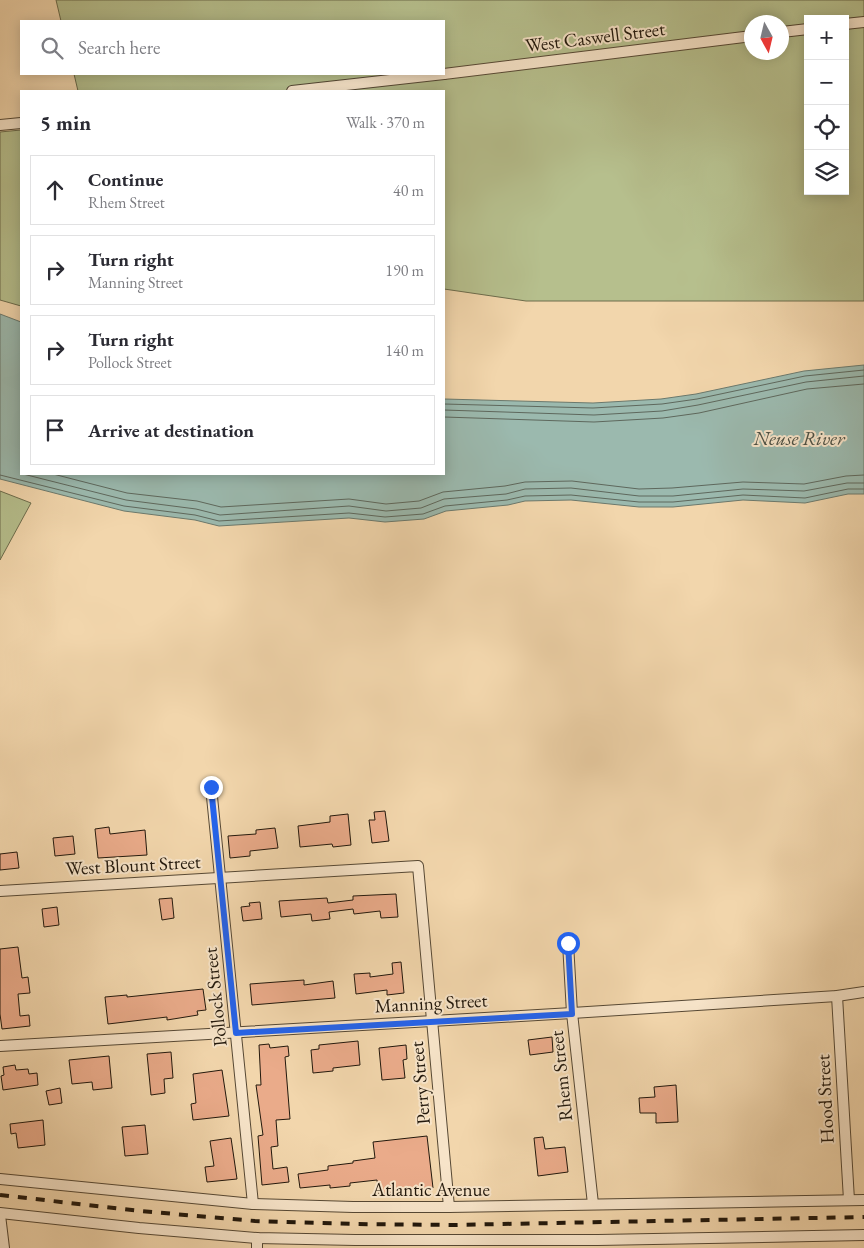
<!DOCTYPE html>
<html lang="en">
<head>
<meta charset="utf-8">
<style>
	body { margin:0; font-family:"EB Garamond",serif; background:#f7f7f7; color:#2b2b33 }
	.controls { position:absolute; right:15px; top:15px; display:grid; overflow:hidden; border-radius:0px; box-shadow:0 2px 12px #0003 }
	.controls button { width:45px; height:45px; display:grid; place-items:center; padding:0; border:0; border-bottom:1px solid #e1e1e2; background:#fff; color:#2b2b33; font:25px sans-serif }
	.compass { position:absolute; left:744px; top:15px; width:45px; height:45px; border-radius:50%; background:#fff; box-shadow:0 2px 12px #0003; rotate:172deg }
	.stop { position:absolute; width:15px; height:15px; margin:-11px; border:4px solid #2563eb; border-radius:50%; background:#fff }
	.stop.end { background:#2563eb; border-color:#fff; box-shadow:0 1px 5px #0008 }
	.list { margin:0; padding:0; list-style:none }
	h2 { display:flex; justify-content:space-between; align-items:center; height:65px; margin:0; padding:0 20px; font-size:21px }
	h2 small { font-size:16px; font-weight:400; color:#7c7c81 }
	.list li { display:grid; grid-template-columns:32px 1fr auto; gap:15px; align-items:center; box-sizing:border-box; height:70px; margin:0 10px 10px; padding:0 10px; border:1px solid #e1e1e2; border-radius:0px }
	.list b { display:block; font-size:19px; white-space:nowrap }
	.list p { margin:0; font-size:16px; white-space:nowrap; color:#7c7c81 }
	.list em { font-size:16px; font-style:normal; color:#7c7c81 }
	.icon { flex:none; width:28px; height:28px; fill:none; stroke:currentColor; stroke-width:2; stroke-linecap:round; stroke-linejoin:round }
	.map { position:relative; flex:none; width:864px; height:1248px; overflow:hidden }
	.search { position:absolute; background:#fff; box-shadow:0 2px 12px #0003; left:20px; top:20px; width:425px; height:55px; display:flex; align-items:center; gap:12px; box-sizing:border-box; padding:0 18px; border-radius:0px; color:#7c7c81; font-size:19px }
	.panel { position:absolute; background:#fff; box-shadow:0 2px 12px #0003; left:20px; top:90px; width:425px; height:385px; border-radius:0px }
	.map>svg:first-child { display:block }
	.green { fill:#b6bf8d; stroke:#6c6c4c; fill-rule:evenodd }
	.water { fill:#9bb9ae; stroke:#6b796d }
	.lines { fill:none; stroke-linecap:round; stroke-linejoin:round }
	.shore { stroke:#5e685d; stroke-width:1 }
	.building { fill:#eaab8a; stroke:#22180c }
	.minor-casing { stroke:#564834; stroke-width:12 }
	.minor { stroke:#f7e4c9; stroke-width:10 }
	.rail { stroke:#22180c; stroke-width:4; stroke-dasharray:9 9; stroke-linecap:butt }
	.route { stroke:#2563eb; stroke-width:6 }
	.labels { text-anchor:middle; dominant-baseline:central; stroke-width:4; stroke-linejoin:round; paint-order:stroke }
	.street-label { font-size:19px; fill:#22180c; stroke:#f7e4c9 }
	.water-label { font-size:20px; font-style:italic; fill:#4c5045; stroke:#f7e4c9 }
</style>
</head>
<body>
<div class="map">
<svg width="864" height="1248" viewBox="0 0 864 1248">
	<rect width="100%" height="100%" fill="#f2d6ac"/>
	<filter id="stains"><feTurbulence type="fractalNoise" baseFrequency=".004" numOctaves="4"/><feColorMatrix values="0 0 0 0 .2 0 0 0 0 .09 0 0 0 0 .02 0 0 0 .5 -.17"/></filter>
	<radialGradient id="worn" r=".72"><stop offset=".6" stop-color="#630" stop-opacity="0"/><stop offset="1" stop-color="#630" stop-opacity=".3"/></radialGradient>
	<!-- green -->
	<g class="green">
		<path d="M56,0H864V301H526L444,289V91H78L74,74H444V21H61ZM808,19H845V191H808ZM752,22H782V52H752Z"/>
		<polygon points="21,130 21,306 0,300 0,132"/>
		<polygon points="0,491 31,503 0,560"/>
	</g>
	<!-- water -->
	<polygon class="water" points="0,314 21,322 21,474 444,474 444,399 593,403 661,399 696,394 804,371 864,365 864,494 848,494 805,503 743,500 673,507 639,507 571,500 525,501 508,505 446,511 424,519 385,522 349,518 219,526 195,520 124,511 0,479"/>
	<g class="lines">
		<!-- shore -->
		<g class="shore">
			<polyline points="444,404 593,408 662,404 697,399 805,376 864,370"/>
			<polyline points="444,410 594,415 662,411 698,405 806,382 864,376"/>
			<polyline points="444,417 594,422 663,418 699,413 807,389 864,384"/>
			<polyline points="23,474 126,500 196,509 220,515 349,506 386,511 421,508 444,499 506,494 525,489 571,488 639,496 673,496 743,489 804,491 847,483 864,483"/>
			<polyline points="53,474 127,493 197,501 221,507 349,499 386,504 419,501 443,492 505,486 525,482 572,481 639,489 672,488 743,482 804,484 846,476 864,475"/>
			<polyline points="0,475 124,506 195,515 219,521 349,513 385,517 423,514 445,506 507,500 525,496 571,495 639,502 673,502 743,495 805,498 848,489 864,489"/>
		</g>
	</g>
	<!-- building -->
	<g class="building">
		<polygon points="385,811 389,841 372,843 369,820 375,820 374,812"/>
		<polygon points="348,814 351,845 333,847 332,844 300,847 298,826 330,822 330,816"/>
		<polygon points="109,827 110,834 145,830 147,855 98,858 95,829"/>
		<polygon points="275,828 278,848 250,851 250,856 230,858 228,836 256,834 256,830"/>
		<polygon points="73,836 75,854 55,856 53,838"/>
		<polygon points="17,852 19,868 0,870 0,854"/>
		<polygon points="396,894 398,917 381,918 380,911 354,914 353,909 329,912 330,919 312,921 311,914 281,917 279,901 327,898 328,903 353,900 353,896"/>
		<polygon points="172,898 174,918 162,920 159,899"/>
		<polygon points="260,902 262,919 243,921 241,907 250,906 249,903"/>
		<polygon points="57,907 59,925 44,927 42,909"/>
		<polygon points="18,947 22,978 28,977 30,993 18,994 20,1016 29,1015 30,1026 2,1029 0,1014 0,949"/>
		<polygon points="401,962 404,993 387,995 387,990 356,994 354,974 370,973 370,977 393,974 392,963"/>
		<polygon points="304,980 304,985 333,981 335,998 252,1005 250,984"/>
		<polygon points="203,989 206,1010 197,1011 198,1015 167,1020 167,1017 108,1024 105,997 127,995 127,997"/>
		<polygon points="552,1037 553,1052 530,1055 528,1040"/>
		<polygon points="358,1041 360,1065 333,1068 333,1071 313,1073 311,1050 319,1049 319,1045"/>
		<polygon points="269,1044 270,1048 288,1046 289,1056 285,1057 290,1119 276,1120 278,1146 271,1147 273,1169 287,1167 289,1182 262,1185 258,1136 263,1135 256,1085 261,1085 259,1045"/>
		<polygon points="406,1045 407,1059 403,1060 405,1078 382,1080 379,1048"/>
		<polygon points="171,1052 173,1078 164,1079 165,1093 151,1095 147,1054"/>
		<polygon points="109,1056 112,1088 93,1090 92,1082 72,1084 69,1060"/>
		<polygon points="15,1065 16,1070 28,1069 29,1074 37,1073 38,1085 3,1090 1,1076 4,1075 3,1067"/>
		<polygon points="222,1070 229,1116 193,1120 191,1104 196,1103 193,1074"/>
		<polygon points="676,1085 678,1122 656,1123 656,1113 640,1113 639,1098 655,1097 654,1087"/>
		<polygon points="60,1088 62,1103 49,1105 46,1091"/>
		<polygon points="43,1120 45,1145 18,1148 16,1133 11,1134 10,1124"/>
		<polygon points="145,1125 148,1154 125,1156 122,1127"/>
		<polygon points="427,1136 433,1188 379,1194 377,1180 350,1183 350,1186 330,1188 330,1185 300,1188 298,1174 328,1170 328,1166 353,1163 353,1161 375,1158 373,1142"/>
		<polygon points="543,1137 545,1149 565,1147 568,1172 538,1176 534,1138"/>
		<polygon points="231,1138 237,1179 207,1182 205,1167 214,1166 210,1141"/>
	</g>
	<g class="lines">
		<!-- minor casing -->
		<g class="minor-casing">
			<g id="minor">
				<polyline points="845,24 864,22"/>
				<polyline points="782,32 808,29"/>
				<polyline points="444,74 752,36"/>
				<polyline points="292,91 444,74"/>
				<polyline points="0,125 21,123"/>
				<polyline points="211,787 253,1204"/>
				<polyline points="0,891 418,866 449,1207"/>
				<polyline points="568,943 572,1013 593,1204"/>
				<polyline points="837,996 849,1200"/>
				<polyline points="0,1046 572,1013 837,996 864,992"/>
				<polyline points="0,1179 253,1204 353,1207 449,1207 864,1200"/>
				<polyline points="0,1213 139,1228 257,1238 355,1240 598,1240 864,1235"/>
				<polyline points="0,1215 4,1248"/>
				<polyline points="257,1238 257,1248"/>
			</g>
		</g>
		<!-- minor -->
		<use href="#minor" class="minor"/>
		<!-- rail -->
		<polyline class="rail" points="0,1195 140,1211 255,1221 354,1224 452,1225 864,1217"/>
	</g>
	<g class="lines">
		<!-- route -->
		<polyline class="route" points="211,787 236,1033 572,1014 568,943"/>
	</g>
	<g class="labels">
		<!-- street labels -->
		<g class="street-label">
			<text transform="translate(595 37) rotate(-7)">West Caswell Street</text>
			<text transform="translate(133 865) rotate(-3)">West Blount Street</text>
			<text transform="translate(215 997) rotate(-96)">Pollock Street</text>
			<text transform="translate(431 1003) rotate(-3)">Manning Street</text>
			<text transform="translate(561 1076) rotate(-96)">Rhem Street</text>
			<text transform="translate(420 1083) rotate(-95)">Perry Street</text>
			<text transform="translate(825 1099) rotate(-93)">Hood Street</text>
			<text x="431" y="1189">Atlantic Avenue</text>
		</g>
		<!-- water labels -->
		<g class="water-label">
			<text x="799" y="438">Neuse River</text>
		</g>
	</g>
	<rect width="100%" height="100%" filter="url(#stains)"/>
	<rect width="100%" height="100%" fill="url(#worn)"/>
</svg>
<div class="controls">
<button>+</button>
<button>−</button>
<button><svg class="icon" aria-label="locate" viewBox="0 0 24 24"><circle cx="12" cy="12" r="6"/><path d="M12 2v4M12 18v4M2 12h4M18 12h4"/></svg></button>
<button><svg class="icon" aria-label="layers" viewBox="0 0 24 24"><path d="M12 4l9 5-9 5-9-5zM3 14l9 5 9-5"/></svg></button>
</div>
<svg class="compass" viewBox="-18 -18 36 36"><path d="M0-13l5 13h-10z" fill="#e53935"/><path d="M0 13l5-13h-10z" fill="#7c7c81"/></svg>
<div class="stop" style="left:568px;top:943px"></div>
<div class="stop end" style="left:211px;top:787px"></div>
<div class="search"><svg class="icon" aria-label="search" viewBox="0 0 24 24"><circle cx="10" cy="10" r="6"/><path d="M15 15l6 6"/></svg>Search here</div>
<section class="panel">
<h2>5 min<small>Walk · 370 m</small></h2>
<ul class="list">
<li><svg class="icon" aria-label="ahead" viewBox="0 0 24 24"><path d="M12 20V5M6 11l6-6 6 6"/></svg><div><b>Continue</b><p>Rhem Street</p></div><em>40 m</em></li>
<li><svg class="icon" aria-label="right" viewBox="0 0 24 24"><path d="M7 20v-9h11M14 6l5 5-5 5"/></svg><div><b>Turn right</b><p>Manning Street</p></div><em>190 m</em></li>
<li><svg class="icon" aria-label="right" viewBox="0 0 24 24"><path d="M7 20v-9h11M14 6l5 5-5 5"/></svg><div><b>Turn right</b><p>Pollock Street</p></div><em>140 m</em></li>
<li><svg class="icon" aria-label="arrive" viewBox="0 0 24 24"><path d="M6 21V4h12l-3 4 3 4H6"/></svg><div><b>Arrive at destination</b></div></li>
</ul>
</section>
</div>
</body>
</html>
